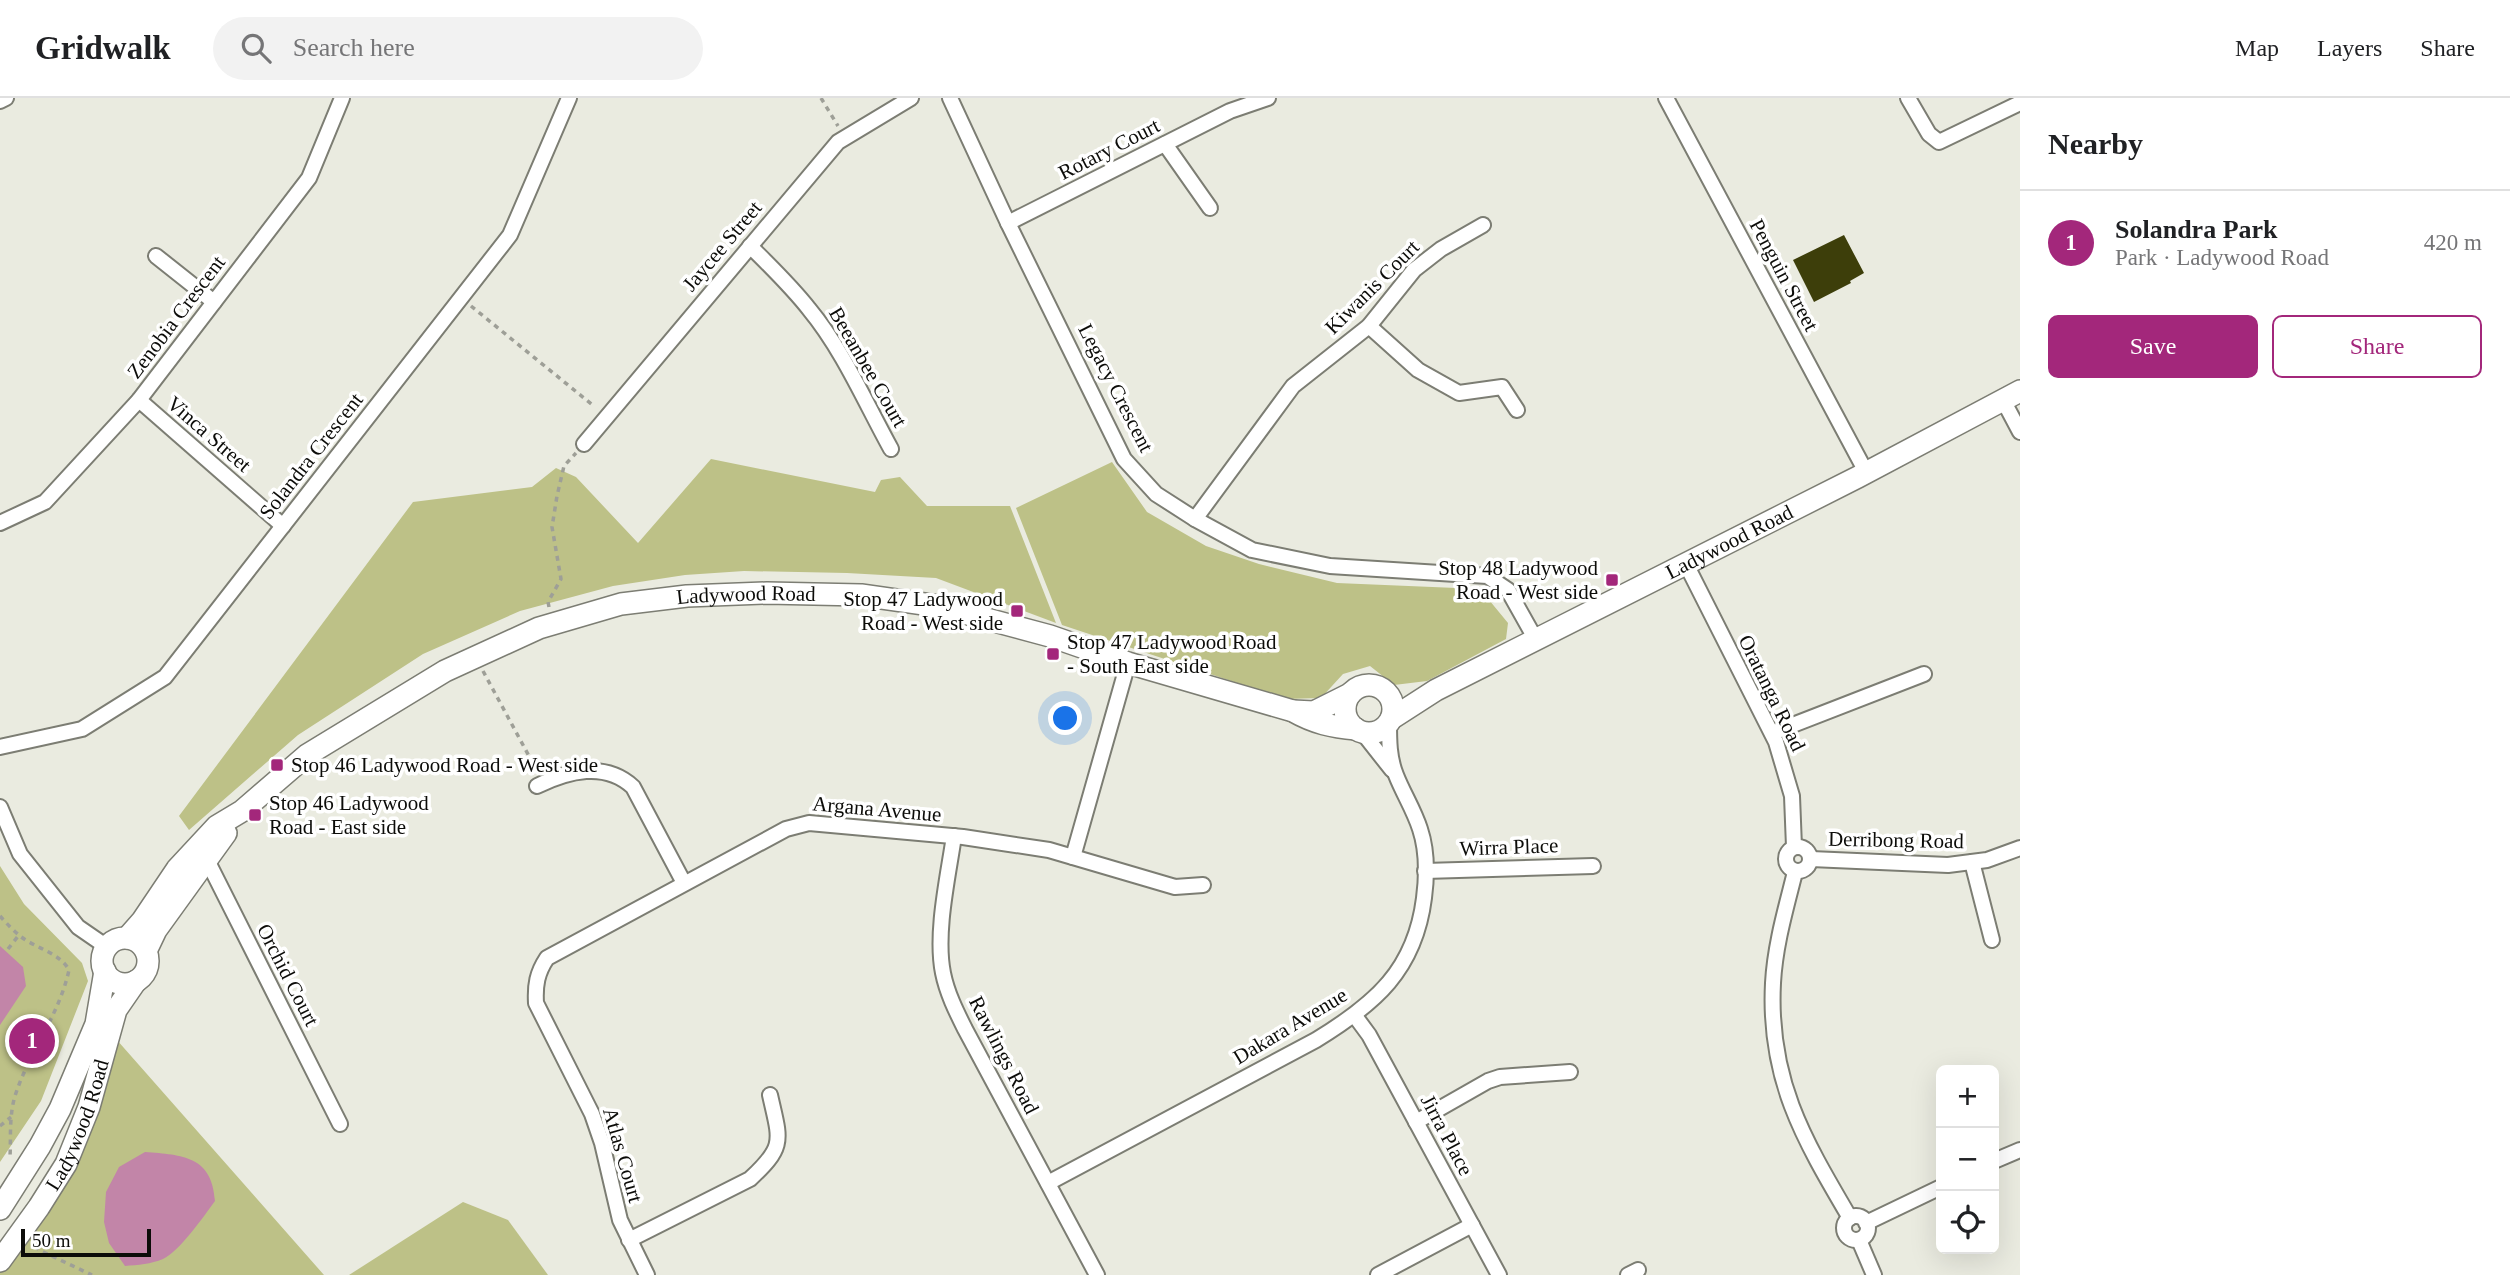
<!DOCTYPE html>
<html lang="en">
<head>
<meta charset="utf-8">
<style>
	body { margin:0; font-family:"Times New Roman",serif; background:#f2f2f2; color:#202124 }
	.controls { position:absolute; right:21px; bottom:21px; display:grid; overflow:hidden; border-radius:10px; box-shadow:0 7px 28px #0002 }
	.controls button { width:63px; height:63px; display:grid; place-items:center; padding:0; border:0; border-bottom:2px solid #e0e0e0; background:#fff; color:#202124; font:35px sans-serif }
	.scale { position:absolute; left:21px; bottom:18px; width:130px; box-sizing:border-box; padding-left:7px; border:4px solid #0c0c09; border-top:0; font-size:19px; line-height:24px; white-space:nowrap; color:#0c0c09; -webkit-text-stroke:5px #fff; paint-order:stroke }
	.you { position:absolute; left:1066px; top:621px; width:24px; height:24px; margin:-18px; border:5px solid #fff; border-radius:50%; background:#1a73e8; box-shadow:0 0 0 10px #1a73e833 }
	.badge { display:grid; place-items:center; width:46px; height:46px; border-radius:50%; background:#a3277b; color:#fff; font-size:23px; font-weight:700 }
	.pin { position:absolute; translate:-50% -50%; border:4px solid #fff; box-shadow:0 2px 7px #0006 }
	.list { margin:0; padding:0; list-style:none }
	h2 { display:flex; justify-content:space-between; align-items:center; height:91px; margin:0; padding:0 28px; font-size:30px }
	h2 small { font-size:23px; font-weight:400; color:#757577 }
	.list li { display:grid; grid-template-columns:46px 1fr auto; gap:21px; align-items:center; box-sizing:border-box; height:105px; padding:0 28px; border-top:2px solid #e0e0e0 }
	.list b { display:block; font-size:26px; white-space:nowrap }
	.list p { margin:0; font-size:23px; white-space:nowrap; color:#757577 }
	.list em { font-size:23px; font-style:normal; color:#757577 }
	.actions { display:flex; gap:14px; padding:21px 28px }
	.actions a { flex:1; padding:16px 0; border:2px solid #a3277b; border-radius:10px; text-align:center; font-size:24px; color:#a3277b }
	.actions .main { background:#a3277b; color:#fff }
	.icon { flex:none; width:38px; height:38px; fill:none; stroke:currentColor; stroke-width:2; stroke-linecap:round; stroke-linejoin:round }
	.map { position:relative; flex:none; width:2020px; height:1177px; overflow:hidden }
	header { display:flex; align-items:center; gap:42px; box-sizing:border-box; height:98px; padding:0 35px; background:#fff; border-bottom:2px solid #e0e0e0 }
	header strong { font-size:33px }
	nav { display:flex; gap:38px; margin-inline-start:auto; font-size:24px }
	.search { width:490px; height:63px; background:#f2f2f2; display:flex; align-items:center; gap:18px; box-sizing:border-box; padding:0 24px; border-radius:38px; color:#757577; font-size:26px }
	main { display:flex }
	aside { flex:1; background:#fff }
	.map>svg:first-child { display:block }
	.green { fill:#bdc187 }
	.water { fill:#c285a8 }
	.building { fill:#3d3e0a }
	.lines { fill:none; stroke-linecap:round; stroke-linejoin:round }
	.street-casing { stroke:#7c7d73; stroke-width:18 }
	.secondary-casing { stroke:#7c7d73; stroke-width:24 }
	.path { stroke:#9e9f97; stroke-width:3.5; stroke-dasharray:5 5; stroke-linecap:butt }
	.street { stroke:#fff; stroke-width:14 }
	.secondary { stroke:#fff; stroke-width:21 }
	.poi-dot { fill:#a3277b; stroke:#fff; stroke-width:2.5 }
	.labels { text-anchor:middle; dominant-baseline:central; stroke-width:7; stroke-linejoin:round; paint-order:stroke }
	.street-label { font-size:21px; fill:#0c0c09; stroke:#fff }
	.poi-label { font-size:21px; fill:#0c0c09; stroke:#fff; text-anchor:start }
</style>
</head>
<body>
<header>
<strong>Gridwalk</strong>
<div class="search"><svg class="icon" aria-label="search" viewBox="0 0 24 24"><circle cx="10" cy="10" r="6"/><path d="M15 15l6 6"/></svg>Search here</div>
<nav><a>Map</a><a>Layers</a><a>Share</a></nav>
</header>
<main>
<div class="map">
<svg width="2020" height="1177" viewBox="0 0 2020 1177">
	<rect width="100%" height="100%" fill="#eaebe0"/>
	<!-- green -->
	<g class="green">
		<polygon points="711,361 875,394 881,382 900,379 927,408 1010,408 1056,525 936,480 847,475 744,473 685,477 613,488 520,513 423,556 298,637 189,732 179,718 413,404 532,389 556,370 576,379 638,445"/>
		<polygon points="1112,364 1147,414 1206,448 1259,466 1337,485 1480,491 1508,525 1506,541 1427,583 1394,587 1370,568 1343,576 1321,600 1286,601 1062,527 1016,410"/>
		<polygon points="0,768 24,806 82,865 88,883 41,1003 0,1064"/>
		<polygon points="109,933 324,1177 0,1177 0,1163 39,1109"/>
		<polygon points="463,1104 508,1122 548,1177 349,1177"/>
	</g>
	<!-- water -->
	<g class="water">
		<polygon points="0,848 23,869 26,888 0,927"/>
		<path d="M145,1054C183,1057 212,1058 215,1103C204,1118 179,1154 163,1161C151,1166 138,1167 125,1168L109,1145L104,1124L106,1094L119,1069Z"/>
	</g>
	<!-- building -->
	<polygon class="building" points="1844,137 1864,175 1850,183 1851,185 1814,204 1793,162"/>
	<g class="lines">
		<!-- street casing -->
		<g class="street-casing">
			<g id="street">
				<polyline points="950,0 1008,125 1124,361 1156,396 1195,421 1252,452 1330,468 1487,478 1508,492 1536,542"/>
				<polyline points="1666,0 1866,374"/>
				<polyline points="1908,0 1929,36 1939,44 2020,5"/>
				<polyline points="0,3 6,0"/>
				<polyline points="1165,46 1210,110"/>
				<polyline points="1008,125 1230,13 1268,0"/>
				<path d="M750,148C770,168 791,188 809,211C843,252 865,304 891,351"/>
				<polyline points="156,158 214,204"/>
				<polyline points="1369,228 1418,272 1459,295 1502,289 1517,312"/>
				<polyline points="139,302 283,428"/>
				<polyline points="2003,302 2020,334"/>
				<polyline points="584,346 838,44 911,0"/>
				<polyline points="1195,421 1293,288 1369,228 1414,172 1441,151 1483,127"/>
				<polyline points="0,425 45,404 139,302 309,80 342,0"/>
				<polyline points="1686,466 1776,644 1792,698 1794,749"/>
				<polyline points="1362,634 1392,672"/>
				<polyline points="1772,635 1924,576"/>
				<polyline points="0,649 82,631 165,579 510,137 569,0"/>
				<path d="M537,688C568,673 605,663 633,689L684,785"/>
				<polyline points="0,709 20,756 78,829 107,849"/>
				<path d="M954,738C948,779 935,835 943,875C947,895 956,913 965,931L1097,1177"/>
				<circle cx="1798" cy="761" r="12"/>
				<polyline points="200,758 207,762 340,1026"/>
				<polyline points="1073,759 1128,565"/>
				<polyline points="1811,761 1948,767 1987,762 2020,750"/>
				<polyline points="1972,764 1992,842"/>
				<polyline points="1425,773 1593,768"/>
				<path d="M1795,774C1786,810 1775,847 1773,885C1768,981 1803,1040 1850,1120"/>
				<polyline points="1355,918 1369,937 1499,1177"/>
				<polyline points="1416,1024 1488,983 1500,979 1570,974"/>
				<polyline points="1994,1063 2020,1052"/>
				<path d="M1048,1085L1316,942C1375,906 1415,872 1424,800C1427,777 1427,752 1420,731C1414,712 1403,695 1396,677C1389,660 1389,642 1389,624"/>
				<circle cx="1856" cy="1130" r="12"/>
				<polyline points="1866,1125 1941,1089"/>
				<path d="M629,1142L750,1081C786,1048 780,1042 770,997"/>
				<polyline points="1859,1142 1874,1177"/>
				<path d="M647,1177L620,1122L602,1045L592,1016L536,905C535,887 537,875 547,860L786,731L809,725L963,739L1049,752L1175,789L1203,787"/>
				<polyline points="1378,1177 1472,1127"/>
				<polyline points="1628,1177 1638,1172"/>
			</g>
		</g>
		<!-- secondary casing -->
		<g class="secondary-casing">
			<g id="secondary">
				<circle cx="1369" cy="611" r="24"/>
				<polyline points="1293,613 1314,614 1350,596"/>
				<path id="s1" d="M1391,621L1436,592L1858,379L2020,293"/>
				<path id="s2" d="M127,840L142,823L177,771L217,728L242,713L307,657L445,573L539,530L621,506L687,498L767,495L861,497L938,508L1050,538L1128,565L1293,613C1314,625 1332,629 1356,631"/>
				<circle cx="125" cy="863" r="23"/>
				<polyline points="146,853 156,832 226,735"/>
				<polyline points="0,1111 40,1048 60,1011 96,926 105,873"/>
				<path id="s3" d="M0,1163L39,1109L66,1066L89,1009L116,912L136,883"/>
			</g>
		</g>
		<!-- path -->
		<g class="path">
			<polyline points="821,0 838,28"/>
			<polyline points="471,208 595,309"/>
			<polyline points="549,509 548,504 561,481 552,429 557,398 564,368 576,355"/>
			<polyline points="483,573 536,671"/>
			<path d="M0,818C6,825 13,832 20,838C35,850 60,855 69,872C59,918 29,954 15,998C9,1018 11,1038 10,1059"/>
			<polyline points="8,851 19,837"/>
			<polyline points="0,1028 11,1019"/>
			<polyline points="35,1148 39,1152 92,1177"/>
		</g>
		<!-- street -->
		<use href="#street" class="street"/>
		<!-- secondary -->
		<use href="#secondary" class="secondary"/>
	</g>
	<!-- markers -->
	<g class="poi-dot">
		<rect x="1605" y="475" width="14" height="14" rx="3.5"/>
		<rect x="1010" y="506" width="14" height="14" rx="3.5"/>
		<rect x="1046" y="549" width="14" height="14" rx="3.5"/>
		<rect x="270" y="660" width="14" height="14" rx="3.5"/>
		<rect x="248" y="710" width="14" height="14" rx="3.5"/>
	</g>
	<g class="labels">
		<!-- street labels -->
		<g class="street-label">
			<text transform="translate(1109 51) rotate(-27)">Rotary Court</text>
			<text transform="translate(722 148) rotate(-50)">Jaycee Street</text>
			<text transform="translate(1784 177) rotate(62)">Penguin Street</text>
			<text transform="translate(1372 189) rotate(-45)">Kiwanis Court</text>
			<text transform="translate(176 219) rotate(-53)">Zenobia Crescent</text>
			<text transform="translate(868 269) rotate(60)">Beeanbee Court</text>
			<text transform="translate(1116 290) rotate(63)">Legacy Crescent</text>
			<text transform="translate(209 336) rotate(41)">Vinca Street</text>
			<text transform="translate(311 358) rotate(-52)">Solandra Crescent</text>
			<text stroke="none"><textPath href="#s1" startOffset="382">Ladywood Road</textPath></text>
			<text stroke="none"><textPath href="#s2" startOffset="735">Ladywood Road</textPath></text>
			<text transform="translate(1772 595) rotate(64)">Oratanga Road</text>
			<text transform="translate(877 711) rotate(5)">Argana Avenue</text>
			<text transform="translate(1896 742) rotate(1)">Derribong Road</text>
			<text transform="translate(1509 749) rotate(-2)">Wirra Place</text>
			<text transform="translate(288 877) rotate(63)">Orchid Court</text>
			<text transform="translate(1290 928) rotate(-31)">Dakara Avenue</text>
			<text transform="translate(1004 957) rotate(63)">Rawlings Road</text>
			<text stroke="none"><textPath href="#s3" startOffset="158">Ladywood Road</textPath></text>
			<text transform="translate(1447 1037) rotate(62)">Jirra Place</text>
			<text transform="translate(623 1057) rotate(74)">Atlas Court</text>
		</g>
		<!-- poi labels -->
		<g class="poi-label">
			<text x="1598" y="470" text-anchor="end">Stop 48 Ladywood<tspan x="1598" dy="24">Road - West side</tspan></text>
			<text x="1003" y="501" text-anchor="end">Stop 47 Ladywood<tspan x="1003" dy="24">Road - West side</tspan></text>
			<text x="1067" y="544">Stop 47 Ladywood Road<tspan x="1067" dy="24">- South East side</tspan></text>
			<text x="291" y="667">Stop 46 Ladywood Road - West side</text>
			<text x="269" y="705">Stop 46 Ladywood<tspan x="269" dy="24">Road - East side</tspan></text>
		</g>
	</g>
</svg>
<div class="controls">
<button>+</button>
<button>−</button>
<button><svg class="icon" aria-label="locate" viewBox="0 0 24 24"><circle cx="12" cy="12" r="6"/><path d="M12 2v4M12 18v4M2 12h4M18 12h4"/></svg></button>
</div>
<div class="scale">50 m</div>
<div class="you"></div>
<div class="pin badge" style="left:32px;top:943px">1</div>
</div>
<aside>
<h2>Nearby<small></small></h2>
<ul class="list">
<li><span class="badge">1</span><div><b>Solandra Park</b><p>Park · Ladywood Road</p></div><em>420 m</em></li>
</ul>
<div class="actions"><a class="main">Save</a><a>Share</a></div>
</aside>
</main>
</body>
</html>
